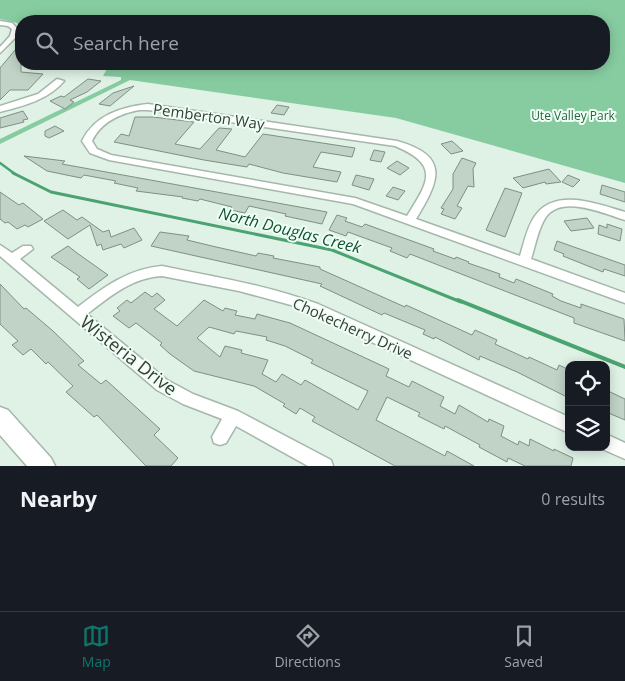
<!DOCTYPE html>
<html lang="en">
<head>
<meta charset="utf-8">
<style>
	body { margin:0; font-family:"Open Sans",sans-serif; background:#20242c; color:#f1f3f6 }
	.controls { position:absolute; right:15px; bottom:15px; display:grid; overflow:hidden; border-radius:10px; box-shadow:0 2px 12px #0003 }
	.controls button { width:45px; height:45px; display:grid; place-items:center; padding:0; border:0; border-bottom:1px solid #363941; background:#171b24; color:#f1f3f6; font:25px sans-serif }
	.list { margin:0; padding:0; list-style:none }
	h2 { display:flex; justify-content:space-between; align-items:center; height:65px; margin:0; padding:0 20px; font-size:21px }
	h2 small { font-size:16px; font-weight:400; color:#9ea1a6 }
	.icon { flex:none; width:28px; height:28px; fill:none; stroke:currentColor; stroke-width:2; stroke-linecap:round; stroke-linejoin:round }
	.map { position:relative; flex:none; width:625px; height:466px; overflow:hidden }
	.search { position:absolute; background:#171b24; box-shadow:0 2px 12px #0003; left:15px; right:15px; top:15px; height:55px; display:flex; align-items:center; gap:12px; box-sizing:border-box; padding:0 18px; border-radius:20px; color:#9ea1a6; font-size:19px }
	.sheet { height:145px; background:#171b24 }
	nav { display:flex; justify-content:space-around; align-items:center; box-sizing:border-box; height:70px; border-top:1px solid #363941; background:#171b24; font-size:14px; color:#9ea1a6 }
	nav a { display:grid; justify-items:center; gap:2px }
	nav .on { color:#0f766e }
	.map>svg:first-child { display:block }
	.green { fill:#87cca1 }
	.lines { fill:none; stroke-linecap:round; stroke-linejoin:round }
	.stream-far2 { stroke:#4aa370; stroke-width:2.5 }
	.stream-far1 { stroke:#4aa370; stroke-width:3 }
	.stream { stroke:#4aa370; stroke-width:4 }
	.building { fill:#c1d3c7; stroke:#7e8f84; fill-rule:evenodd }
	.street-casing { stroke:#a5b7ab; stroke-width:3 }
	.secondary-casing { stroke:#a5b7ab; stroke-width:3 }
	.street { fill:#fff; fill-rule:evenodd }
	.secondary { fill:#fff; fill-rule:evenodd }
	.labels { text-anchor:middle; dominant-baseline:central; stroke-width:4; stroke-linejoin:round; paint-order:stroke }
	.far-park-label { font-size:12px; fill:#266542; stroke:#effef4 }
	.street-label { font-size:15px; fill:#363e39; stroke:#effef4 }
	.water-label { font-size:16px; font-style:italic; fill:#0c512f; stroke:#effef4 }
	.near-street-label { font-size:18px; fill:#363e39; stroke:#effef4 }
</style>
</head>
<body>
<div class="map">
<svg width="625" height="466" viewBox="0 0 625 466">
	<rect width="100%" height="100%" fill="#dff2e5"/>
	<!-- green -->
	<polygon class="green" points="0,0 625,0 625,183 396,118 130,80 0,144 0,139 121,80 121,77 103,76 108,67 96,64 604,64 604,21 21,21 20,28 17,23 0,19"/>
	<g class="lines">
		<!-- stream-far2 -->
		<polyline class="stream-far2" points="0,163 15,174"/>
		<!-- stream-far1 -->
		<polyline class="stream-far1" points="13,173 51,192 332,250 461,302"/>
		<!-- stream -->
		<polyline class="stream" points="458,300 625,367"/>
	</g>
	<!-- building -->
	<g class="building">
		<polygon points="21,43 21,72 43,74 28,90 10,90 0,100 0,68"/>
		<polygon points="88,79 101,81 87,92 70,100 74,102 65,109 50,101 61,96 64,97"/>
		<polygon points="134,86 110,106 99,104 113,93"/>
		<polygon points="277,105 289,107 284,115 271,113"/>
		<polygon points="23,111 28,119 23,120 24,122 0,128 0,118"/>
		<polygon points="135,117 153,117 194,122 175,144 200,149 219,128 232,129 216,150 245,157 263,134 355,148 352,157 321,152 313,167 341,172 337,182 283,173 249,164 247,167 204,160 114,142 121,134 129,136"/>
		<polygon points="55,126 64,131 49,138 45,136 45,131"/>
		<polygon points="452,141 463,151 451,154 441,144"/>
		<polygon points="374,150 385,152 381,162 370,160"/>
		<polygon points="24,156 65,161 62,164 327,212 322,224 285,216 286,214 249,206 245,213 230,210 232,207 200,199 198,201 182,198 183,197 136,191 138,188 114,183 116,181 84,175 81,178 47,171"/>
		<polygon points="462,158 476,163 473,169 474,187 468,186 457,206 462,208 455,219 441,214 444,209 441,208 453,189 453,174"/>
		<polygon points="397,161 409,168 400,175 387,168"/>
		<polygon points="549,169 561,182 546,184 545,182 523,188 513,178"/>
		<polygon points="356,175 374,179 369,190 352,185"/>
		<polygon points="568,175 580,180 573,187 562,182"/>
		<polygon points="602,185 625,192 625,202 600,194"/>
		<polygon points="393,187 405,191 398,200 386,196"/>
		<polygon points="505,188 522,193 505,237 486,230"/>
		<polygon points="0,192 19,205 23,203 43,219 28,227 25,225 17,229 8,222 5,223 0,219"/>
		<polygon points="63,210 77,220 82,217 103,232 109,230 111,237 134,228 142,240 124,248 121,244 103,250 101,244 97,246 90,225 68,239 44,221"/>
		<polygon points="337,215 347,218 345,221 362,227 365,224 434,249 433,251 455,259 456,257 469,262 468,263 500,274 499,277 514,283 516,279 553,294 552,296 561,301 581,308 581,304 624,319 625,341 574,323 574,318 410,254 407,258 390,251 392,248 348,232 346,236 329,230"/>
		<polygon points="587,218 594,228 571,231 564,221"/>
		<polygon points="607,224 622,229 620,241 598,234 599,225 607,228"/>
		<polygon points="160,232 189,236 187,240 212,246 256,256 258,253 274,256 273,258 320,267 320,269 405,307 406,305 472,335 475,330 497,340 495,344 528,359 529,357 557,370 559,365 569,370 569,398 517,372 480,356 479,360 435,337 434,339 423,334 425,330 384,313 382,315 320,286 322,284 151,246"/>
		<polygon points="557,241 625,265 625,276 604,269 603,272 563,256 564,254 554,250"/>
		<polygon points="68,246 77,253 108,275 89,289 77,279 80,277 51,257"/>
		<polygon points="0,284 24,309 26,308 53,331 84,361 78,365 101,384 106,380 160,429 154,435 178,458 171,466 146,466 97,415 94,417 66,392 73,386 48,362 46,364 31,349 23,355 12,345 18,341 0,324"/>
		<path d="M145,292L152,297L157,293L165,300L154,309L177,326L204,300L223,311L225,308L237,311L235,315L255,319L257,314L290,323L389,369L386,376L409,387L412,381L444,397L440,406L455,414L459,405L488,422L489,419L504,426L501,436L518,445L519,441L529,446L530,439L554,451V449L573,458L571,466H525L508,458L507,462L479,447L480,445L445,426L444,429L418,416L420,413L387,397L376,420L445,456L447,451L474,466H395L312,421L315,417L300,408L296,414L283,406L285,404L254,386L194,371L170,354L160,345L162,343L136,323L129,328L113,316L120,311L117,308L127,300L131,303ZM209,327L234,334L236,331L267,337L266,340L285,346L313,360L311,363L368,391L358,410L305,380L301,385L282,374L276,382L262,374L268,360L241,353L242,350L225,346L220,357L197,338Z"/>
		<polygon points="606,390 625,399 625,420 606,412"/>
	</g>
	<g class="lines">
		<!-- street casing -->
		<g class="street-casing">
			<g id="street">
				<polygon points="0,21 12,23 18,29 15,38 0,53 0,47 10,36 12,29 8,26 0,25"/>
				<path d="M57,79L64,81C48,100 23,106 0,112V106L38,94Z"/>
				<path d="M148,104L397,141C451,156 439,181 416,219L520,256C524,243 527,227 535,216C555,187 598,204 625,212V220C602,213 557,192 543,222C537,234 535,247 531,259L625,293V303L353,204L109,160L90,153L82,141C95,115 121,107 148,104ZM139,110H148L395,146C440,165 429,181 407,216L355,198L111,155L97,149L92,141C101,122 119,114 139,110Z"/>
				<path d="M0,245L12,253L23,246H31L33,249L20,259L78,307C104,287 128,269 162,266C215,277 267,285 318,304L569,417V433L291,305L239,291L162,276C131,278 111,296 87,314L167,380L193,394L238,411L331,460L333,466H308L236,426L226,443L220,445L214,443L212,437L222,419L183,404L157,390L0,256Z"/>
				<polygon points="606,434 625,443 625,459 600,448 606,447"/>
			</g>
		</g>
		<!-- secondary casing -->
		<g class="secondary-casing">
			<polygon id="secondary" points="0,407 8,410 51,458 55,466 27,466 0,435"/>
		</g>
		<!-- street -->
		<use href="#street" class="street"/>
		<!-- secondary -->
		<use href="#secondary" class="secondary"/>
	</g>
	<g class="labels">
		<!-- far-park labels -->
		<g class="far-park-label">
			<text x="573" y="115">Ute Valley Park</text>
		</g>
		<!-- street labels -->
		<g class="street-label">
			<text transform="translate(209 116) rotate(8)">Pemberton Way</text>
			<text transform="translate(353 328) rotate(24)">Chokecherry Drive</text>
		</g>
		<!-- water labels -->
		<g class="water-label">
			<text transform="translate(290 230) rotate(14)">North Douglas Creek</text>
		</g>
		<!-- near-street labels -->
		<g class="near-street-label">
			<text transform="translate(129 355) rotate(38)">Wisteria Drive</text>
		</g>
	</g>
</svg>
<div class="controls">
<button><svg class="icon" aria-label="locate" viewBox="0 0 24 24"><circle cx="12" cy="12" r="6"/><path d="M12 2v4M12 18v4M2 12h4M18 12h4"/></svg></button>
<button><svg class="icon" aria-label="layers" viewBox="0 0 24 24"><path d="M12 4l9 5-9 5-9-5zM3 14l9 5 9-5"/></svg></button>
</div>
<div class="search"><svg class="icon" aria-label="search" viewBox="0 0 24 24"><circle cx="10" cy="10" r="6"/><path d="M15 15l6 6"/></svg>Search here</div>
</div>
<section class="sheet">
<h2>Nearby<small>0 results</small></h2>
<ul class="list">
</ul>
</section>
<nav>
<a class="on"><svg class="icon" aria-label="map" viewBox="0 0 24 24"><path d="M3 6l6-2 6 2 6-2v14l-6 2-6-2-6 2zM9 4v14M15 6v14"/></svg>Map</a>
<a><svg class="icon" aria-label="directions" viewBox="0 0 24 24"><path d="M12 3l9 9-9 9-9-9zM9 14v-3h6M13 9l2 2-2 2"/></svg>Directions</a>
<a><svg class="icon" aria-label="saved" viewBox="0 0 24 24"><path d="M7 4h10v16l-5-4-5 4z"/></svg>Saved</a>
</nav>
</body>
</html>
